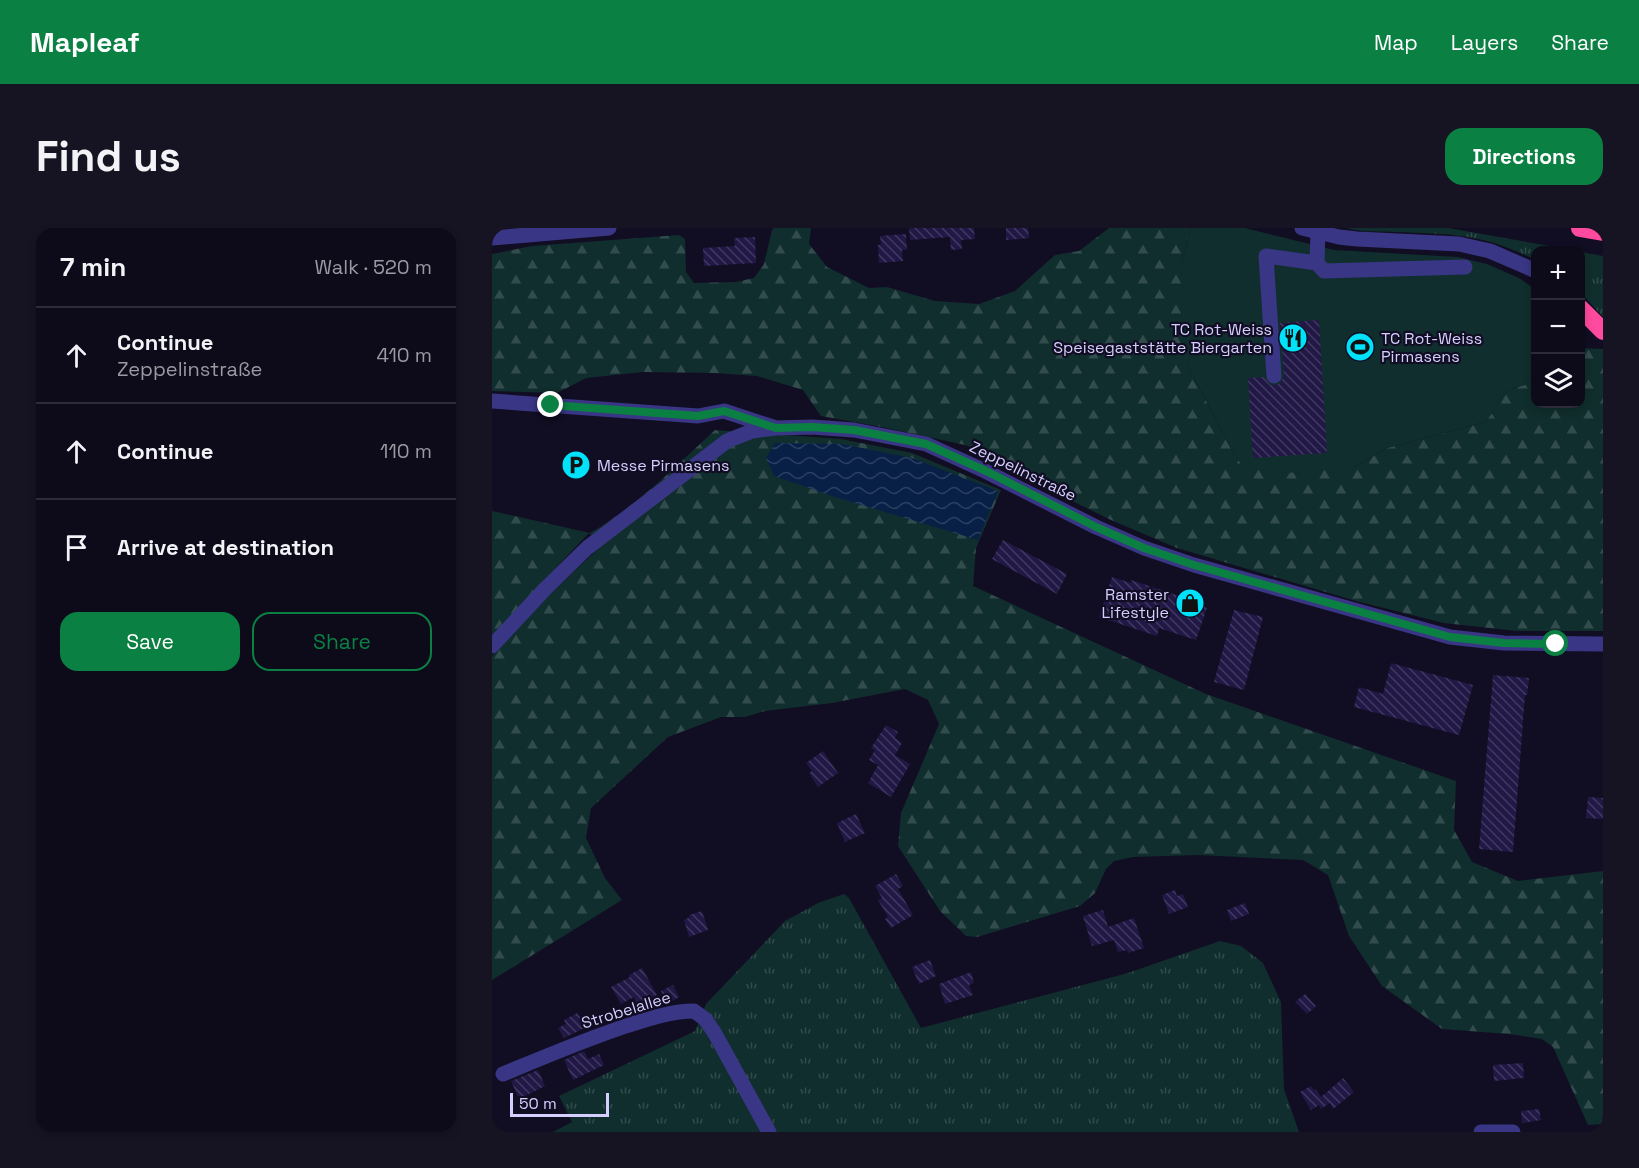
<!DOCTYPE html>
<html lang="en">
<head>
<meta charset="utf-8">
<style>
	body { margin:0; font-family:"Space Grotesk",sans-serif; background:#161323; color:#f1f3f6 }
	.controls { position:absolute; right:18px; top:18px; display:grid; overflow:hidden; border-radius:12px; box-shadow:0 3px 9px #0003 }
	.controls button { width:54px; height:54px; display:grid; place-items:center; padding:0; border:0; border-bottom:2px solid #2d2b39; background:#0d0a1a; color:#f1f3f6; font:30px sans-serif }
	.scale { position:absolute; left:18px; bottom:15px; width:99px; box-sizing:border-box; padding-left:6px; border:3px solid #d5cfff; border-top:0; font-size:16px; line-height:21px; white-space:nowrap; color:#d5cfff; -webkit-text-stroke:4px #110d23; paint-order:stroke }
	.stop { position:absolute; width:18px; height:18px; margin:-14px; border:4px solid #0b8043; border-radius:50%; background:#fff }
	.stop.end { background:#0b8043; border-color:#fff; box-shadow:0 2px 6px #0008 }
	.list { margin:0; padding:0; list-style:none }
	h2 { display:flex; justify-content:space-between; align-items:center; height:78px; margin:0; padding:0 24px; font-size:26px }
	h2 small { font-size:20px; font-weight:400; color:#9a9aa2 }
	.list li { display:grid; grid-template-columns:39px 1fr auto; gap:18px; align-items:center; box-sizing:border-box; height:96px; padding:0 24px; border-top:2px solid #2d2b39 }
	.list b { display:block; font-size:22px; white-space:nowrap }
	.list p { margin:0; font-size:20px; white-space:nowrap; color:#9a9aa2 }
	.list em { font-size:20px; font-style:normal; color:#9a9aa2 }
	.actions { display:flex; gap:12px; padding:18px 24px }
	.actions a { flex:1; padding:14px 0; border:2px solid #0b8043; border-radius:18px; text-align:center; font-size:21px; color:#0b8043 }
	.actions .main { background:#0b8043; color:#fff }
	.icon { flex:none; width:33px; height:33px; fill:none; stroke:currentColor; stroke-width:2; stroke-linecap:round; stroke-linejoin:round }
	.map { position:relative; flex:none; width:1111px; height:904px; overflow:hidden; border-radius:18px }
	header { display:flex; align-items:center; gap:36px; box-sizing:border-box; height:84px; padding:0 30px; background:#0b8043; color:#fff }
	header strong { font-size:28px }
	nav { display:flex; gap:33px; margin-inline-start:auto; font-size:21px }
	.intro { display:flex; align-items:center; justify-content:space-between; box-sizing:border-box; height:144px; padding:0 36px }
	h1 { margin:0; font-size:42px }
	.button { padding:15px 27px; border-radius:18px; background:#0b8043; color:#fff; font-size:21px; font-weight:700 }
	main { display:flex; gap:36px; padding:0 36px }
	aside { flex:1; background:#0d0a1a; border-radius:18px; box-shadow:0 3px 9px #0003 }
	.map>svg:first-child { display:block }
	.grass { fill:url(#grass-tufts) }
	.forest { fill:url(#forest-firs) }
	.pitch { fill:#102e2d }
	.water { fill:url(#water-waves) }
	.building { fill:url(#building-back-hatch) }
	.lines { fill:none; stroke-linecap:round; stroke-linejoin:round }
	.minor { stroke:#393685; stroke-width:15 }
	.highway { stroke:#ff4aa0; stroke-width:18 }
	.route { stroke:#0b8043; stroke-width:8 }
	.labels { text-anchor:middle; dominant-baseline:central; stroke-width:4.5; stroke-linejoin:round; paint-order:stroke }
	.poi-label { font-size:16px; fill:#d5cfff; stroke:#110d23; text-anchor:end }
	.street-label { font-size:16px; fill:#d5cfff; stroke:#110d23 }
</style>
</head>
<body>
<header>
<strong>Mapleaf</strong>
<nav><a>Map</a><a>Layers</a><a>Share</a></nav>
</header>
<div class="intro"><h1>Find us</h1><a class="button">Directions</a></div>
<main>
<aside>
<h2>7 min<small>Walk · 520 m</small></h2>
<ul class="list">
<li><svg class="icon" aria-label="ahead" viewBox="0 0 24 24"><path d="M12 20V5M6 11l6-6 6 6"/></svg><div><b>Continue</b><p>Zeppelinstraße</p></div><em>410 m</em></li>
<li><svg class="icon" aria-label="ahead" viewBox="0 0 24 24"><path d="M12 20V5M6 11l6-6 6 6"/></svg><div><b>Continue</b></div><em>110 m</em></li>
<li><svg class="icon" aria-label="arrive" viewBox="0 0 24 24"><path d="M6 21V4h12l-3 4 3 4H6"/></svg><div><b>Arrive at destination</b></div></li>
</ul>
<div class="actions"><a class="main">Save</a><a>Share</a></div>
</aside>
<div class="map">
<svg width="1111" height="904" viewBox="0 0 1111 904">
	<defs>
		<pattern id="grass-tufts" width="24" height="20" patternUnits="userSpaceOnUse" patternTransform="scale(1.5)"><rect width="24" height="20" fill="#102e2d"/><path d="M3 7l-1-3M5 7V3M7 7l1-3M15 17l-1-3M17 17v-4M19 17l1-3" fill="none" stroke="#324b4c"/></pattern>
		<pattern id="forest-firs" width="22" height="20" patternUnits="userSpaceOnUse" patternTransform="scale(1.5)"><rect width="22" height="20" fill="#102e2d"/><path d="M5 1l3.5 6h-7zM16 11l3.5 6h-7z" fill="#324b4c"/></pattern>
		<pattern id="water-waves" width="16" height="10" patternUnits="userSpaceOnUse" patternTransform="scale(1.5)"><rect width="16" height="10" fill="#092046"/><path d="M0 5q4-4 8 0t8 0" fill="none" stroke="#2c3f62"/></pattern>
		<pattern id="building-back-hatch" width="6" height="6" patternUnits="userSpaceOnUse" patternTransform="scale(1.5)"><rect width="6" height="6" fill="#211845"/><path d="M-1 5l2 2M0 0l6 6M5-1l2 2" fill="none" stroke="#403961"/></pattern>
	</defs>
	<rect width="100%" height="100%" fill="#110d23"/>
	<!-- grass -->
	<g class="grass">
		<path d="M855,0H956L1080,22H1044L1043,32C993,6 960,6 905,4C889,3 870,5 855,0Z"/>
		<polygon points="1089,24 1111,28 1111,89 1089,65"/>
		<polygon points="352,666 357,670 429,800 636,745 728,713 749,718 771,735 789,774 792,861 807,904 61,904 80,894 67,868 203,803 214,776 293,693 326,675"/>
	</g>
	<!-- forest -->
	<g class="forest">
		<polygon points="282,0 319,0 317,16 335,39 377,60 395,59 443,73 487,76 523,63 563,27 587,23 617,0 699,0 689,37 697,140 741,224 752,240 861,240 895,220 993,194 1003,181 1007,168 1023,160 1043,153 1044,176 1088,176 1089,120 1111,121 1111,403 1025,403 952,395 864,373 685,320 619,292 523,245 511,233 473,217 390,199 329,188 311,162 265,148 223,145 151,144 94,150 65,165 0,163 0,26 40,18 187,7 193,11 194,44 202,55 244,54 262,50 272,36 280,2"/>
		<path d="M223,202L349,211L420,225L509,262L484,320L481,358L714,466L964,553L962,602L980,634L1026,653L1111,643V896L1096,897L1061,819L1050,811L1017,806L950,801L890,758L857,708L836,647L811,632L706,627L641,629L622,633L614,641L603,665L588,678L485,709L474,708L448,683L406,618L409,585L447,496L436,472L413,461L340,475L273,483L253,489H229L176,509L99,580L94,610L113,650L130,672L0,752V428L38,385L109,318L97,305L0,407V283L98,305C145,278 183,239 223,202Z"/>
	</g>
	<!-- pitch -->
	<polygon class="pitch" points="699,0 753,0 842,22 966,29 995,36 1027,50 1043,61 1043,153 1023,160 1008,168 1003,181 993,194 895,220 861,240 794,245 752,240 741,224 697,140 690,99 689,37"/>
	<!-- water -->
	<polygon class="water" points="283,215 350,216 420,230 506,263 486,312 343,269 282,248 274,230"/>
	<!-- building -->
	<g class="building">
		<polygon points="417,0 482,0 483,11 469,12 470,21 459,22 458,9 418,12"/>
		<polygon points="514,0 536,0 537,10 514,12"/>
		<polygon points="414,6 415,22 410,22 411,33 387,35 386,17 389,16 388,8"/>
		<polygon points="263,9 264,35 212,38 211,20 243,18 242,10"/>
		<polygon points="827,92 835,225 761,230 756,150 772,149 778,157 788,156 792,147 788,95"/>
		<polygon points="511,312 575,346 565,366 500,331"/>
		<polygon points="620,349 639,355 639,352 705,374 704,376 715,380 704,412 667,400 665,408 607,389"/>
		<polygon points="742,382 771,389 752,462 722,454"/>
		<polygon points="899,435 981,457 967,507 862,479 867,459 891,466"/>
		<polygon points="1001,447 1037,450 1035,467 1033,467 1021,624 987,621"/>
		<polygon points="394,497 406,504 403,510 410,515 403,527 418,536 399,569 376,555 386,537 377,532 383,522 379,520"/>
		<polygon points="331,523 346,545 326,559 317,545 320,543 314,535"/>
		<polygon points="1096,569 1111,570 1111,591 1094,590"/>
		<polygon points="364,586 373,605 353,614 345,595"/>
		<polygon points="404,646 411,658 406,661 421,687 399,700 393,691 396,689 386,672 390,670 383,658"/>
		<polygon points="683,662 685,668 691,666 696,679 677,686 670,667"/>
		<polygon points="753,675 757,686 739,693 735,682"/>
		<polygon points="611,682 616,699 642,690 652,720 636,725 635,722 626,724 622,712 600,718 591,688"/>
		<polygon points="210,683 216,702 197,709 192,692 198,689 197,687"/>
		<polygon points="438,732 444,748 427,756 420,739"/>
		<polygon points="150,740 165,767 146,778 142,769 129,776 119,759 138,749 137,747"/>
		<polygon points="479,744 482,755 477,757 481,767 453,776 447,756"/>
		<polygon points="181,757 187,769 175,776 169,763"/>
		<polygon points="813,766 824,778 815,786 803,774"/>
		<polygon points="85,785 88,789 93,786 99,797 72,810 66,800 74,796 72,792"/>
		<polygon points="92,823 96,831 107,826 112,837 81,852 72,832"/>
		<polygon points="1031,835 1032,850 1002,853 1001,837"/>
		<polygon points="46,842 53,858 27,871 19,853"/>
		<polygon points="851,850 862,864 841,881 838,875 829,881 827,877 819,882 808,864 819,858 822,862 824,861 829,869"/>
		<polygon points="1047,881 1049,892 1030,895 1029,883"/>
	</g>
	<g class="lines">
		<!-- minor -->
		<g class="minor">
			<polyline points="810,0 847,9 865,11 967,16 998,23 1044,43"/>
			<polyline points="826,4 825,35 832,43 973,39"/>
			<polyline points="0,10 117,0"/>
			<polyline points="782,148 774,28 825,35"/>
			<polyline points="0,173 206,188 232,183 281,199"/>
			<polyline points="0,418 53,361 95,320 235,213 260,203 284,200 320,199 362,202 434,216 493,243 604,299 652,320 702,337 958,409 1012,415 1111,416"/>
			<path d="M11,846C52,829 92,812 134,798C156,791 179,783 202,783L213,791L222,804L277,904"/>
			<polyline points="989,904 1021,904"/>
		</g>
		<!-- highway -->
		<g class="highway">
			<polyline points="1088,0 1111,4"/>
			<polyline points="1088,80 1111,103"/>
		</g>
	</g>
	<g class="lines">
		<!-- route -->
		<polyline class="route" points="59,177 206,188 232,183 284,200 320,199 362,202 434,216 494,243 604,299 652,320 702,337 958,409 1012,415 1064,416"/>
	</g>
	<!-- icons -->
	<defs>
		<g id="restaurant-disc" transform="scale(1.5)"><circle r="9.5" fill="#00e1fa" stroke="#110d23"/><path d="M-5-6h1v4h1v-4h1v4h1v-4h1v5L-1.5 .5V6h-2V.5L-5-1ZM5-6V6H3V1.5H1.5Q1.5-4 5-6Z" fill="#111"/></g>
		<g id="stadium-disc" transform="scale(1.5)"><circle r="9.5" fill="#00e1fa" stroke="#110d23"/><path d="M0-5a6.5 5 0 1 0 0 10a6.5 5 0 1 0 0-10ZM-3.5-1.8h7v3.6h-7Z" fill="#111"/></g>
		<g id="parking-disc" transform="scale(1.5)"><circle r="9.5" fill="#00e1fa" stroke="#110d23"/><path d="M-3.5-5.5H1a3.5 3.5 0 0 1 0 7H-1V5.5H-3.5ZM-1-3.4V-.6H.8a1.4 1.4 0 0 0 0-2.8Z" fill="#111"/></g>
		<g id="shop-disc" transform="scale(1.5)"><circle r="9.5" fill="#00e1fa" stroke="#110d23"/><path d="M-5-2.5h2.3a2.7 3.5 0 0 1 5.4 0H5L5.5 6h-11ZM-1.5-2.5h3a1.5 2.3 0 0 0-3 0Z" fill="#111"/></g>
	</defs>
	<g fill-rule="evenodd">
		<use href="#restaurant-disc" x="801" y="110"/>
		<use href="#stadium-disc" x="868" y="119"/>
		<use href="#parking-disc" x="84" y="237"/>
		<use href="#shop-disc" x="698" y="375"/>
	</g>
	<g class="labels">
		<!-- poi labels -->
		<g class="poi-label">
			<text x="780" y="101">TC Rot-Weiss<tspan x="780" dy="18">Speisegaststätte Biergarten</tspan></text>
			<text x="889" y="110" text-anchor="start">TC Rot-Weiss<tspan x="889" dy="18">Pirmasens</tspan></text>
			<text x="105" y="237" text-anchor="start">Messe Pirmasens</text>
			<text x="677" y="366">Ramster<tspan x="677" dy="18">Lifestyle</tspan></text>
		</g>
		<!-- street labels -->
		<g class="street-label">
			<text transform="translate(531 243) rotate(26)">Zeppelinstraße</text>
			<text transform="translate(134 782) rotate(-17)">Strobelallee</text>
		</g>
	</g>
</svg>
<div class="controls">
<button>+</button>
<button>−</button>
<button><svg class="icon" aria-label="layers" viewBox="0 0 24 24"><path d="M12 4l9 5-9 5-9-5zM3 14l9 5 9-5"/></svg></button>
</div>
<div class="scale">50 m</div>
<div class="stop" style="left:1064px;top:416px"></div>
<div class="stop end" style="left:59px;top:177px"></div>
</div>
</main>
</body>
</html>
